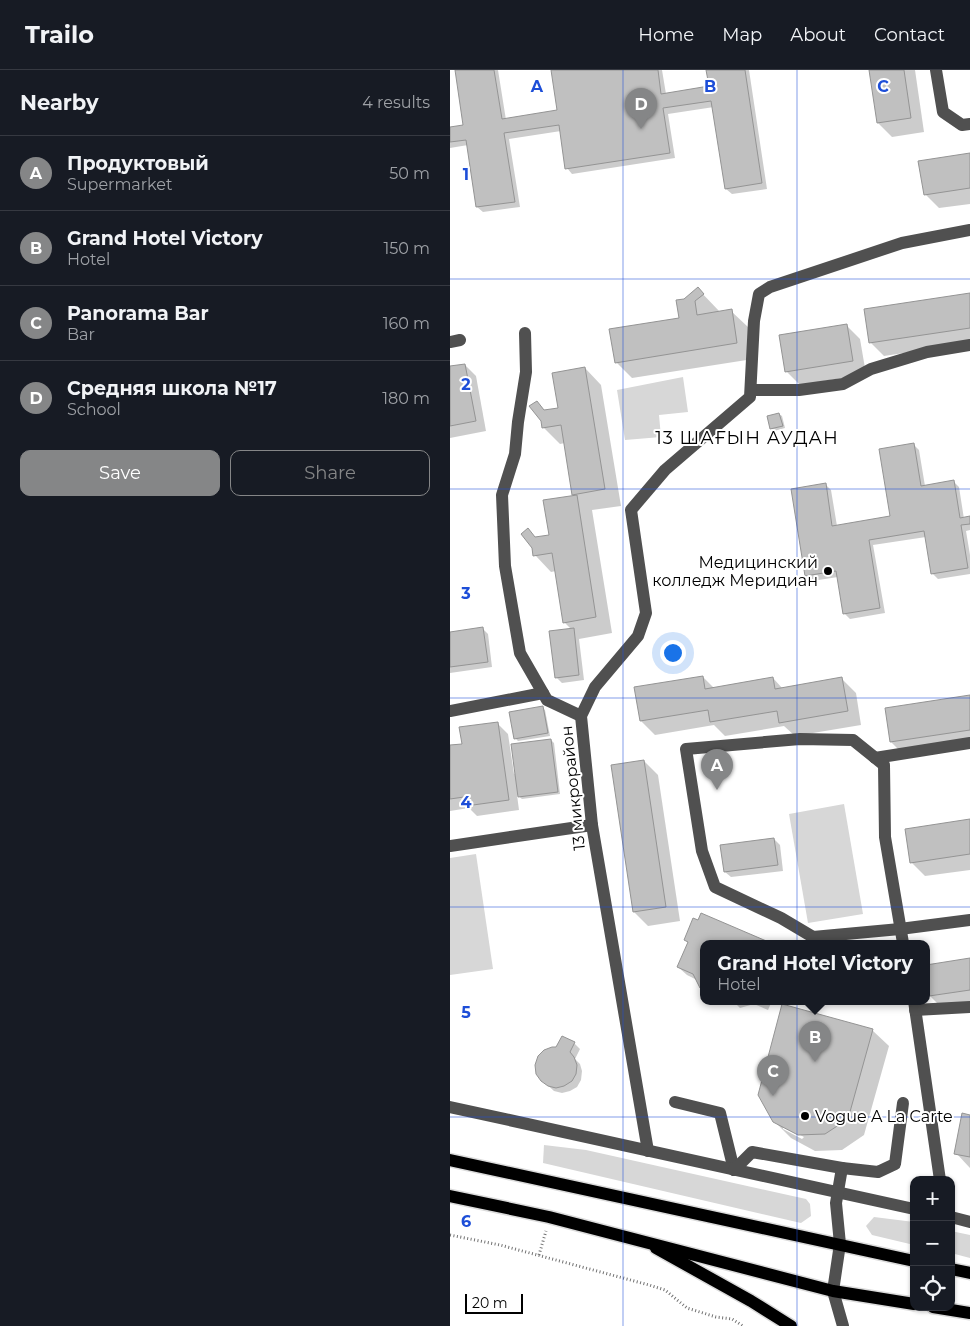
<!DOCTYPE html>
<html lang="en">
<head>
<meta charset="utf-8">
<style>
	body { margin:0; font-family:Montserrat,sans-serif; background:#242831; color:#f1f3f6 }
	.controls { position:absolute; right:15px; bottom:15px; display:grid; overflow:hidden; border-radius:10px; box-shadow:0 1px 4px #0004 }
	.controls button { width:45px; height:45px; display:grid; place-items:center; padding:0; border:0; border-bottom:1px solid #363941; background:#171b24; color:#f1f3f6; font:25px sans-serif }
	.scale { position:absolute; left:15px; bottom:12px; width:58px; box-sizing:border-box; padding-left:5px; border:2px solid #000; border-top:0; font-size:14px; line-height:18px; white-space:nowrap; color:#000; -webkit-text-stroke:4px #fff; paint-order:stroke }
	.you { position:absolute; left:222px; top:582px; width:18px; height:18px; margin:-12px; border:4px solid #fff; border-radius:50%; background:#1a73e8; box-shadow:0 0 0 8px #1a73e833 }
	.badge { display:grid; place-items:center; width:32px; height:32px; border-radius:50%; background:#858687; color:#fff; font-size:16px; font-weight:700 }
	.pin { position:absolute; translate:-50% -41px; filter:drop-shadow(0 1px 2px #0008) }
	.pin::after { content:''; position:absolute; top:26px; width:18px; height:15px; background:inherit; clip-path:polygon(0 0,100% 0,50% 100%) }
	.popup { position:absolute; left:250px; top:870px; width:230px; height:65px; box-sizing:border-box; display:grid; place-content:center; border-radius:10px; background:#171b24; filter:drop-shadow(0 1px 4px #0005); font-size:16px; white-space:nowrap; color:#9ea1a6 }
	.popup b { font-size:19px; color:#f1f3f6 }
	.popup::after { content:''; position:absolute; left:50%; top:100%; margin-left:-10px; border:10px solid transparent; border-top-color:#171b24 }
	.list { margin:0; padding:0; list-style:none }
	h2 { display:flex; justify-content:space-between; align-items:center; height:65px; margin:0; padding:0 20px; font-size:21px }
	h2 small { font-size:16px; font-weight:400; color:#9ea1a6 }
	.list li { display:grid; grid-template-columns:32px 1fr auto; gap:15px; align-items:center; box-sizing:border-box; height:75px; padding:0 20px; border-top:1px solid #363941 }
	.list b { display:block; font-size:19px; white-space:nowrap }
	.list p { margin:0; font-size:16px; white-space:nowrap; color:#9ea1a6 }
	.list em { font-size:16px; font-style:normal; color:#9ea1a6 }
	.actions { display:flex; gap:10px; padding:15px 20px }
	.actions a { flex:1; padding:11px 0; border:1px solid #858687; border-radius:10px; text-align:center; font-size:18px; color:#858687 }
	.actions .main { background:#858687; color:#fff }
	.icon { flex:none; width:28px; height:28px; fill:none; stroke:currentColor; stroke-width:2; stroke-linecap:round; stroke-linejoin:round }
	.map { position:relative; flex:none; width:520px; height:1256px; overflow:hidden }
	header { display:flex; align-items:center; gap:30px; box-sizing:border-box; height:70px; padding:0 25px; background:#171b24; border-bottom:1px solid #363941 }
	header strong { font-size:24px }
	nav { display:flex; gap:28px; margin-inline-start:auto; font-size:18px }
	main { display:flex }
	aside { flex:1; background:#171b24 }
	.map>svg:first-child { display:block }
	.green { fill:#d7d7d7 }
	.shadow { fill:#0003; fill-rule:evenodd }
	.building { fill:#c0c0c0; stroke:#949494 }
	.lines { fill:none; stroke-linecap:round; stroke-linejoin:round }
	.major-casing { stroke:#dbdbdb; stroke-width:15 }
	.path { stroke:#727272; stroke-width:3; stroke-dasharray:1 2.5; stroke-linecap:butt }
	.minor { stroke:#505050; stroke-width:12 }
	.major { stroke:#000; stroke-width:12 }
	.grid { fill:none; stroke:#1d4ed8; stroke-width:1; stroke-opacity:0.55 }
	.poi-dot { fill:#000; stroke:#fff; stroke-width:2 }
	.labels { text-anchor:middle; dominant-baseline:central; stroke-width:4; stroke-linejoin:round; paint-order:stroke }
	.poi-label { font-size:16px; fill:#000; stroke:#fff; text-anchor:end }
	.street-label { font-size:16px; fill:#000; stroke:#fff }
	.neighbourhood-label { font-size:18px; letter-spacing:1px; fill:#000; stroke:#fff }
	.grid-label { font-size:16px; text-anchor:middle; font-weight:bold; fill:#1d4ed8; stroke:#fff; stroke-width:4; stroke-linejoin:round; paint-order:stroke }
</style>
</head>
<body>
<header>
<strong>Trailo</strong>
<nav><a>Home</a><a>Map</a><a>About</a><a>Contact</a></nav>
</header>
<main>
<aside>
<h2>Nearby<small>4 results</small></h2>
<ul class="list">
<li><span class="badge">A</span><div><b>Продуктовый</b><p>Supermarket</p></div><em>50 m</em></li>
<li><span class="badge">B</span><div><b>Grand Hotel Victory</b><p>Hotel</p></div><em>150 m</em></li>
<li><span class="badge">C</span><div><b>Panorama Bar</b><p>Bar</p></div><em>160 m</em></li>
<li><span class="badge">D</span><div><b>Средняя школа №17</b><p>School</p></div><em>180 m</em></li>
</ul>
<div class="actions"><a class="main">Save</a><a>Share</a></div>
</aside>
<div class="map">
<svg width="520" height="1256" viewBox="0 0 520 1256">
	<rect width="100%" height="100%" fill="#fff"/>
	<!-- green -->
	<g class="green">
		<polygon points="233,307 238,342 209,345 211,367 175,370 167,320"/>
		<polygon points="394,734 413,844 358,853 339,744"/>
		<polygon points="26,784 43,899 0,905 0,788"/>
		<polygon points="94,1075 136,1080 356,1129 360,1134 361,1146 351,1153 93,1093"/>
		<polygon points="424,1147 464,1152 464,1175 422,1165 416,1156"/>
		<polygon points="501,1161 520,1165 520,1188 501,1183"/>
	</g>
	<!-- shadow -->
	<g class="shadow">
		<polygon points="6,0 48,0 56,50 109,41 102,0 212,0 216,24 260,17 257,0 299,0 317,119 282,124 276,119 264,37 218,44 225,88 122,104 117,98 111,61 59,69 70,137 33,142 27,137 18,75 0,78 0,59 15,56"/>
		<polygon points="420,0 465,0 474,62 442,67 428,53"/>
		<polygon points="520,85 520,134 489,138 475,124"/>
		<polygon points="248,219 270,242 281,241 298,257 303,289 182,308 166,292 230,249 234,230"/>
		<polygon points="520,224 520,273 434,286 420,272"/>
		<polygon points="396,255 410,269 416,304 350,315 336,301"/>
		<polygon points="15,295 26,306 36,361 0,368 0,298"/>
		<polygon points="135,298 151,315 171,436 142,440 162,563 129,569 134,610 112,613 106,607 122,560 114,552 106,501 101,502 85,485 100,466 123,427 115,373 110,374 93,357 86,332 95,341 109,339"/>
		<polygon points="329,344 332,346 335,358 324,361 321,359 318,347"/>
		<polygon points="463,374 469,380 475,416 503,411 509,417 514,449 520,448 520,460 516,461 520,485 520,504 488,509 482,503 476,467 423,475 435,543 400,549 394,543 388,507 362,511 356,505 375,414 381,420 387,456 442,447"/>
		<polygon points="33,559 38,564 42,597 0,603 0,563"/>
		<polygon points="253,607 264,618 323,608 333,619 392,609 406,623 411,655 345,666 334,656 275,666 264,655 205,665 191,651"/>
		<polygon points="520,627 520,676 455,686 441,672"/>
		<polygon points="92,638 95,640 100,666 68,671 66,669"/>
		<polygon points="47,653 58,664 64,704 66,703 101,670 104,673 110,724 72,729 67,725 69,740 27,746 19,738 0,741 0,677 13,675"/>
		<polygon points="194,691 208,705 230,851 198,856 184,842 162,696"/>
		<polygon points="520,750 520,800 475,806 461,792"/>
		<polygon points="324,769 330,775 333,801 281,807 275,802"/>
		<polygon points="251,845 318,873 254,873 254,920 247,910 237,905 228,897 239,873 235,870 248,852"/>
		<polygon points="520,889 520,936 494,940 480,926 476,896"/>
		<polygon points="283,931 322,931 318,940 304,934 290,938"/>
		<path d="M422,960L439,976L414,1065L392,1080L365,1081L341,1068L324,1051ZM333,1056L354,1067L352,1069L333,1059Z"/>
		<polygon points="124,973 130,979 125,989 130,994 132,1001 131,1010 127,1017 120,1021 112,1023 104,1021 92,1010"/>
		<polygon points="520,1046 520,1098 506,1083"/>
	</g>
	<!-- building -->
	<g class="building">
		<polygon points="5,0 44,0 52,49 107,40 101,0 208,0 211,24 259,16 256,0 295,0 312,113 275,119 261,31 213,38 220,83 115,99 109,55 54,63 65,132 26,137 16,70 0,72 0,57 13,55"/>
		<polygon points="419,0 454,0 461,48 427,53"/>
		<polygon points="520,83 520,118 474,125 468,91"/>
		<polygon points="248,217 254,224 245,231 247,245 282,239 287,273 165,293 159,259 229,248 226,230 234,229"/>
		<polygon points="520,223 520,258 419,273 414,239"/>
		<polygon points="397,254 403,291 335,302 329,265"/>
		<polygon points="15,294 26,351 0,356 0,296"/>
		<polygon points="135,297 155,419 122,425 111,355 92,358 91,351 79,336 87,331 94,340 108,338 102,303"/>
		<polygon points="329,343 333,356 320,359 317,346"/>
		<polygon points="464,373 471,416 504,410 510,448 520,446 520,454 511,455 518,498 481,504 474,461 419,470 430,538 393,544 386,501 355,506 341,419 376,413 382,456 440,446 429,379"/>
		<polygon points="127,425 146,547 113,553 102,483 83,486 82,478 71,464 78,458 85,467 99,465 93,430"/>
		<polygon points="33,557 38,592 0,597 0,562"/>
		<polygon points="124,558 129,605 105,608 99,561"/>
		<polygon points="253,606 255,619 323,607 325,619 392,607 398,641 329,653 327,641 260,652 258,640 190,651 184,617"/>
		<polygon points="520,625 520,660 440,672 435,638"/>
		<polygon points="93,636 98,663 64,669 59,642"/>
		<polygon points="48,652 59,730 16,736 14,727 0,729 0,675 12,674 9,657"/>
		<polygon points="101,669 108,722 68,727 61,674"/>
		<polygon points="194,690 216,837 183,842 161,695"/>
		<polygon points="520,749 520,784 460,793 455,759"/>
		<polygon points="324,768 328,795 274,802 270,775"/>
		<polygon points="251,843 321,873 254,873 254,917 250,918 243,904 227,897 238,872 234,870 243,848 248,850"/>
		<polygon points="520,888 520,920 479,926 476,895"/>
		<polygon points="332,934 423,959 398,1049 375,1064 348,1065 323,1052 308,1025"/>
		<polygon points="112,966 125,972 120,982 124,987 127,995 126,1004 122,1011 114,1016 106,1018 98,1016 91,1011 86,1004 85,995 88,986 94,980 102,977 106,977"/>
		<polygon points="512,1043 520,1045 520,1087 504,1084"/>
	</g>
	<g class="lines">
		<!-- major casing -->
		<g class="major-casing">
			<g id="major">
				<polyline points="0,1090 464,1191"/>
				<polyline points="0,1126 99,1147 383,1221 464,1234"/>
				<polyline points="206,1178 301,1231 341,1256"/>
				<polyline points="501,1199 520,1203"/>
				<polyline points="483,1237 520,1243"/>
			</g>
		</g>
		<!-- path -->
		<g class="path">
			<polyline points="0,1165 50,1175 199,1215 215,1220 237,1238 266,1247 282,1249 293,1256"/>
			<polyline points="89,1185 96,1161"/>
		</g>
		<!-- minor -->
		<g class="minor">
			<polyline points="486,0 493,42 512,55 520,54"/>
			<polyline points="75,263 76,302 68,352 65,384 52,425 55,496 70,583 97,630 131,646"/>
			<polyline points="0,272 10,270"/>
			<polyline points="302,320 349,320 393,314 421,299 477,282 520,275"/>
			<polyline points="0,641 93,623"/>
			<polyline points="425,688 520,673"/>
			<polyline points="0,776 142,755"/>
			<polyline points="363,867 331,848 265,817 252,781 236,679 350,669 403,670 434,695 435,767 453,873"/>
			<polyline points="363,873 363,867 450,859 520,850"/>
			<polyline points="464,931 490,1110"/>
			<polyline points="465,940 520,937"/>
			<polyline points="225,1032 270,1043 284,1100"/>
			<polyline points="0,1037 464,1139"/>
			<polyline points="198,1081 142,755 131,646 145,617 188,566 196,543 181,440 215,400 300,327 304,251 309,224 320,217 452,173 520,160"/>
			<polyline points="392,1098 428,1102 445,1094 453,1033"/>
			<polyline points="284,1100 302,1082 392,1098 386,1133 390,1174 383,1221 393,1256"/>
			<polyline points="501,1147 520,1152"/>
		</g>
		<!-- major -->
		<use href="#major" class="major"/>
	</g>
	<!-- grid -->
	<path class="grid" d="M173,0V1256M347,0V1256M0,209H520M0,419H520M0,628H520M0,837H520M0,1047H520"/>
	<!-- markers -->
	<g class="poi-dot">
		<circle cx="378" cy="501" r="5"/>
		<circle cx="355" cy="1046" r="5"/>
	</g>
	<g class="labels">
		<!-- poi labels -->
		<g class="poi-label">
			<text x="368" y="492">Медицинский<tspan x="368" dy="18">колледж Меридиан</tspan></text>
			<text x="365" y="1046" text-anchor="start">Vogue A La Carte</text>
		</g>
		<!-- street labels -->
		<g class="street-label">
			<text transform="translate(123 718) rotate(-96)">13 микрорайон</text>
		</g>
		<!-- neighbourhood labels -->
		<g class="neighbourhood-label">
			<text x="297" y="368">13 ШАҒЫН АУДАН</text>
		</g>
	</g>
	<g class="grid-label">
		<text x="87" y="22">A</text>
		<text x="260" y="22">B</text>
		<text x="433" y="22">C</text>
		<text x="16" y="110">1</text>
		<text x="16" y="320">2</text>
		<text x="16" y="529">3</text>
		<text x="16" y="738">4</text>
		<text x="16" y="948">5</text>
		<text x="16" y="1157">6</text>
	</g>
</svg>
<div class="controls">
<button>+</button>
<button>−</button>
<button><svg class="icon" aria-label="locate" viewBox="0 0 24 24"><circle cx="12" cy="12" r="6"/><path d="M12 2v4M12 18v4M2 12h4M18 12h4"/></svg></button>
</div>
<div class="scale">20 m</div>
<div class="you"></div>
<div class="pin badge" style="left:267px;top:720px">A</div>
<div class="pin badge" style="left:365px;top:992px">B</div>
<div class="popup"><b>Grand Hotel Victory</b>Hotel</div>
<div class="pin badge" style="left:323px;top:1026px">C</div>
<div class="pin badge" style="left:191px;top:59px">D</div>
</div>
</main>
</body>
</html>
